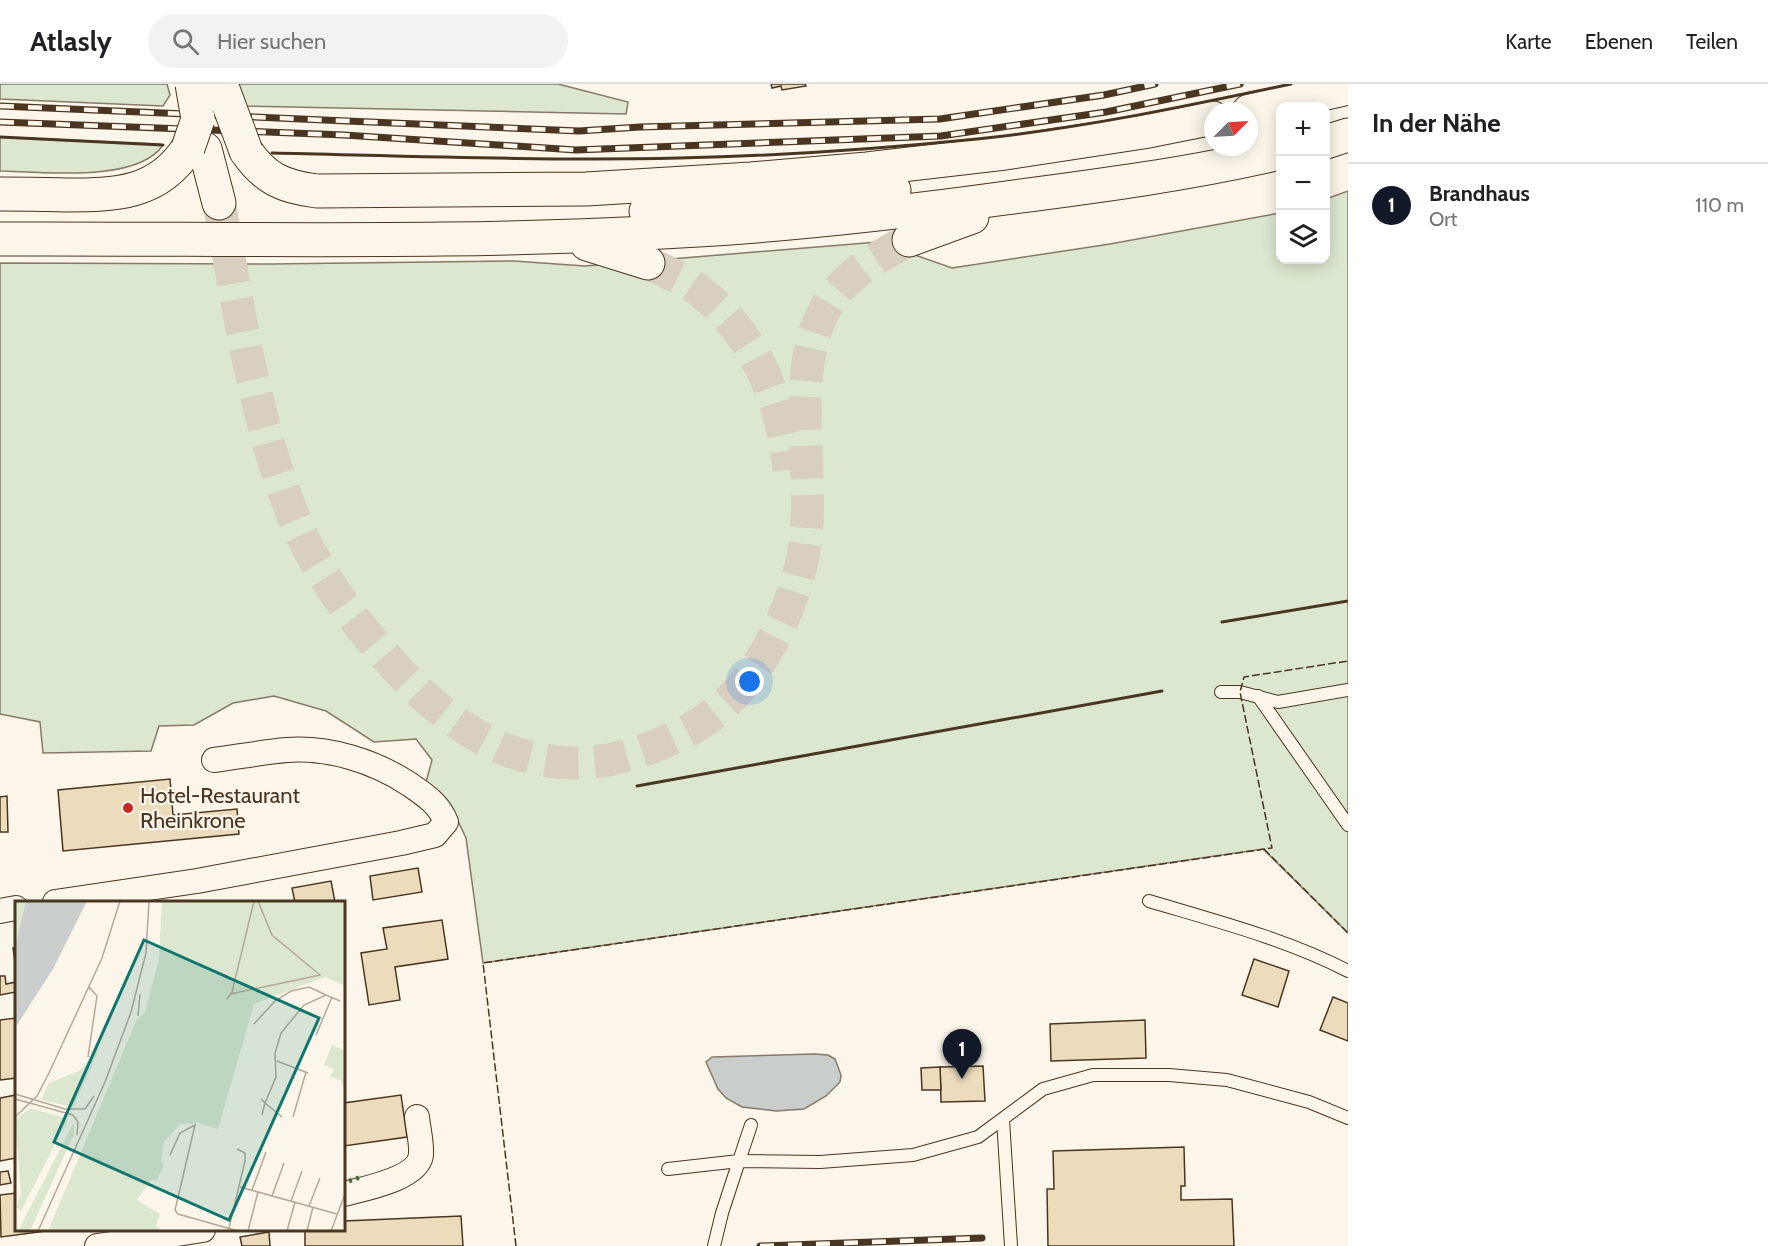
<!DOCTYPE html>
<html lang="de">
<head>
<meta charset="utf-8">
<style>
	body { margin:0; font-family:Cabin,sans-serif; background:#f2f2f2; color:#202124 }
	.controls { position:absolute; right:18px; top:18px; display:grid; overflow:hidden; border-radius:12px; box-shadow:0 3px 15px #0003 }
	.controls button { width:54px; height:54px; display:grid; place-items:center; padding:0; border:0; border-bottom:2px solid #e0e0e0; background:#fff; color:#202124; font:30px sans-serif }
	.compass { position:absolute; left:1204px; top:18px; width:54px; height:54px; border-radius:50%; background:#fff; box-shadow:0 3px 15px #0003; rotate:66deg }
	.you { position:absolute; left:750px; top:598px; width:21px; height:21px; margin:-15px; border:4px solid #fff; border-radius:50%; background:#1a73e8; box-shadow:0 0 0 9px #1a73e833 }
	.badge { display:grid; place-items:center; width:39px; height:39px; border-radius:50%; background:#111827; color:#fff; font-size:20px; font-weight:700 }
	.pin { position:absolute; translate:-50% -50px; filter:drop-shadow(0 2px 3px #0008) }
	.pin::after { content:''; position:absolute; top:32px; width:21px; height:18px; background:inherit; clip-path:polygon(0 0,100% 0,50% 100%) }
	.list { margin:0; padding:0; list-style:none }
	h2 { display:flex; justify-content:space-between; align-items:center; height:78px; margin:0; padding:0 24px; font-size:26px }
	h2 small { font-size:20px; font-weight:400; color:#757577 }
	.list li { display:grid; grid-template-columns:39px 1fr auto; gap:18px; align-items:center; box-sizing:border-box; height:84px; padding:0 24px; border-top:2px solid #e0e0e0 }
	.list b { display:block; font-size:22px; white-space:nowrap }
	.list p { margin:0; font-size:20px; white-space:nowrap; color:#757577 }
	.list em { font-size:20px; font-style:normal; color:#757577 }
	.icon { flex:none; width:33px; height:33px; fill:none; stroke:currentColor; stroke-width:2; stroke-linecap:round; stroke-linejoin:round }
	.map { position:relative; flex:none; width:1348px; height:1162px; overflow:hidden }
	header { display:flex; align-items:center; gap:36px; box-sizing:border-box; height:84px; padding:0 30px; background:#fff; border-bottom:2px solid #e0e0e0 }
	header strong { font-size:28px }
	nav { display:flex; gap:33px; margin-inline-start:auto; font-size:21px }
	.search { width:420px; height:54px; background:#f2f2f2; display:flex; align-items:center; gap:15px; box-sizing:border-box; padding:0 21px; border-radius:33px; color:#757577; font-size:22px }
	main { display:flex }
	aside { flex:1; background:#fff }
	.map>svg:first-child { display:block }
	.green { fill:#dce7d0; stroke:#887966; stroke-width:1.5 }
	.water { fill:#c9cecd; stroke:#887966; stroke-width:1.5 }
	.building { fill:#ecdcbc; stroke:#4a3520; stroke-width:1.5 }
	.lines { fill:none; stroke-linecap:round; stroke-linejoin:round }
	.highway-tunnel { stroke:#d8cfc1; stroke-width:33; stroke-dasharray:33 16; stroke-linecap:butt }
	.lane-casing { stroke:#4a3520; stroke-width:14 }
	.street-casing { stroke:#4a3520; stroke-width:26 }
	.highway-casing { stroke:#4a3520; stroke-width:35 }
	.lane { stroke:#fbf6e9; stroke-width:12 }
	.street { stroke:#fbf6e9; stroke-width:24 }
	.highway { stroke:#fbf6e9; stroke-width:33 }
	.rail-casing { stroke:#4a3520; stroke-width:7 }
	.rail { stroke:#fbf6e9; stroke-width:4.5; stroke-dasharray:14; stroke-linecap:butt }
	.primary-bridge-casing { stroke:#4a3520; stroke-width:35; stroke-linecap:butt }
	.highway-bridge-casing { stroke:#4a3520; stroke-width:35; stroke-linecap:butt }
	.primary-bridge { stroke:#fbf6e9; stroke-width:33 }
	.highway-bridge { stroke:#fbf6e9; stroke-width:33 }
	.hedge { stroke:#436837; stroke-width:4.5; stroke-dasharray:3 4.5; stroke-linecap:butt }
	.fence { stroke:#4a3520; stroke-width:1.5; stroke-dasharray:8 3; stroke-linecap:butt }
	.wall { stroke:#4a3520; stroke-width:3 }
	.poi-dot { fill:#c62828; stroke:#fbf6e9; stroke-width:2 }
	.labels { text-anchor:middle; dominant-baseline:central; stroke-width:4.5; stroke-linejoin:round; paint-order:stroke }
	.poi-label { font-size:22px; fill:#4a3520; stroke:#fbf6e9; text-anchor:start }
	.inset-road { fill:none; stroke:#b4a999; stroke-width:1.5 }
	.view { fill:#0f766e; fill-opacity:0.15; stroke:#0f766e; stroke-width:3 }
	.inset-edge { fill:none; stroke:#4a3520; stroke-width:3 }
</style>
</head>
<body>
<header>
<strong>Atlasly</strong>
<div class="search"><svg class="icon" aria-label="search" viewBox="0 0 24 24"><circle cx="10" cy="10" r="6"/><path d="M15 15l6 6"/></svg>Hier suchen</div>
<nav><a>Karte</a><a>Ebenen</a><a>Teilen</a></nav>
</header>
<main>
<div class="map">
<svg width="1348" height="1162" viewBox="0 0 1348 1162">
	<rect width="100%" height="100%" fill="#fbf6e9"/>
	<!-- green -->
	<g class="green">
		<polygon points="0,0 167,0 170,11 163,22 0,15"/>
		<polygon points="236,0 558,0 628,18 626,30 243,22"/>
		<path d="M0,53L157,60L163,61C138,99 42,88 0,87Z"/>
		<polygon points="1348,107 1348,849 1263,765 483,879 466,754 450,720 426,698 432,676 416,655 374,658 326,627 274,612 233,619 194,641 159,642 151,667 43,669 40,638 0,630 0,179 271,180 514,177 585,182 878,158 952,184 1110,160 1280,129 1280,176 1326,176 1326,115"/>
	</g>
	<!-- water -->
	<polygon class="water" points="814,970 828,971 835,975 841,991 840,998 826,1012 804,1025 776,1027 742,1023 726,1014 718,1005 706,978 712,973"/>
	<!-- building -->
	<g class="building">
		<polygon points="771,0 805,0 806,2 782,6 781,2 772,4"/>
		<polygon points="170,695 173,731 237,725 239,750 63,767 58,706"/>
		<polygon points="7,712 8,748 0,748 0,713"/>
		<polygon points="418,784 422,808 373,816 370,792"/>
		<polygon points="331,797 335,818 295,818 292,804"/>
		<polygon points="442,836 448,875 395,883 400,916 369,921 361,869 387,865 383,844"/>
		<polygon points="13,864 16,864 16,884"/>
		<polygon points="1254,875 1289,887 1278,923 1242,911"/>
		<polygon points="0,892 5,892 6,900 16,898 16,908 0,911"/>
		<polygon points="1333,913 1348,919 1348,957 1320,946"/>
		<polygon points="16,934 16,994 0,996 0,936"/>
		<polygon points="1145,936 1146,974 1051,977 1050,940"/>
		<polygon points="983,982 985,1017 941,1018 940,983"/>
		<polygon points="940,983 941,1006 922,1006 921,984"/>
		<polygon points="16,1011 16,1074 0,1077 0,1014"/>
		<polygon points="401,1011 407,1053 344,1062 344,1019"/>
		<polygon points="1184,1063 1185,1102 1181,1102 1181,1116 1232,1115 1234,1162 1048,1162 1047,1105 1054,1105 1053,1067"/>
		<polygon points="8,1087 11,1099 0,1101 0,1088"/>
		<polygon points="16,1109 16,1146 46,1147 1,1153 0,1111"/>
		<polygon points="461,1132 463,1162 305,1162 305,1146 344,1146 344,1137"/>
		<polygon points="269,1148 270,1162 242,1162 240,1153"/>
	</g>
	<g class="lines">
		<!-- highway-tunnel -->
		<g class="highway-tunnel">
			<path d="M219,119C239,225 254,335 295,436C315,484 346,527 380,566C464,665 558,715 683,649C722,630 751,597 771,559C789,526 802,490 806,452C814,378 787,281 831,215C850,188 881,171 909,156"/>
			<path d="M648,179C664,187 682,194 697,205C755,249 782,316 789,386"/>
		</g>
		<!-- lane casing -->
		<g class="lane-casing">
			<g id="lane">
				<polyline points="1221,608 1240,608 1278,618 1348,606"/>
				<polyline points="1258,612 1348,741"/>
				<path d="M1149,817C1216,837 1286,855 1348,887"/>
				<polyline points="1003,1036 1011,1162"/>
				<polyline points="668,1085 739,1077 751,1041"/>
				<polyline points="714,1162 722,1129 739,1077 820,1078 913,1071 978,1053 1043,1005 1093,991 1169,991 1227,996 1309,1018 1348,1034"/>
			</g>
		</g>
		<!-- street casing -->
		<g class="street-casing">
			<g id="street">
				<path d="M55,818L197,797L401,759L435,751L446,738C439,720 425,711 409,700C374,677 329,663 287,666C262,668 238,673 214,676"/>
				<polyline points="0,827 16,824"/>
				<path d="M344,1110C363,1105 418,1095 421,1071C422,1059 418,1044 417,1033"/>
				<polyline points="97,1162 203,1146"/>
			</g>
		</g>
		<!-- highway casing -->
		<g class="highway-casing">
			<g id="highway">
				<polyline points="1249,27 1348,4"/>
				<polyline points="1249,53 1280,45"/>
				<polyline points="1326,58 1348,51"/>
				<polyline points="205,65 219,119"/>
				<path d="M246,67C265,95 284,103 317,107L586,105L751,95L867,85L1005,69L1143,48L1213,34"/>
				<path d="M0,110C22,110 44,110 65,111C117,111 158,110 188,64"/>
				<polyline points="646,127 894,106"/>
				<path d="M0,155C232,154 466,161 698,146C801,140 904,128 1006,114C1098,102 1190,90 1280,69"/>
				<polyline points="909,156 972,133"/>
				<polyline points="587,160 648,179"/>
			</g>
		</g>
		<!-- lane -->
		<use href="#lane" class="lane"/>
		<!-- street -->
		<use href="#street" class="street"/>
		<!-- highway -->
		<use href="#highway" class="highway"/>
		<!-- rail casing -->
		<g class="rail-casing">
			<g id="rail">
				<polyline points="0,22 579,47 640,43 940,35 1104,11 1155,0"/>
				<polyline points="0,38 344,51 576,66 941,52 1106,28 1240,0"/>
				<polyline points="760,1162 982,1154"/>
			</g>
		</g>
		<!-- rail -->
		<use href="#rail" class="rail"/>
		<!-- primary-bridge casing -->
		<g class="primary-bridge-casing">
			<polyline id="primary-bridge" points="192,0 198,35"/>
		</g>
		<!-- highway-bridge casing -->
		<g class="highway-bridge-casing">
			<g id="highway-bridge">
				<polyline points="221,0 246,67"/>
				<polyline points="188,64 198,35"/>
			</g>
		</g>
		<!-- primary-bridge -->
		<use href="#primary-bridge" class="primary-bridge"/>
		<!-- highway-bridge -->
		<use href="#highway-bridge" class="highway-bridge"/>
		<!-- hedge -->
		<polyline class="hedge" points="349,1097 361,1093"/>
		<!-- fence -->
		<g class="fence">
			<polyline points="1264,765 1348,849"/>
			<polyline points="516,1162 483,879 1272,764 1240,608 1244,593 1348,577"/>
		</g>
		<!-- wall -->
		<g class="wall">
			<polyline points="0,53 163,61"/>
			<path d="M272,69C408,72 543,77 679,74C778,72 878,65 977,55C1083,44 1187,22 1291,0"/>
			<polyline points="1222,538 1348,517"/>
			<polyline points="637,702 1162,607"/>
		</g>
	</g>
	<!-- markers -->
	<circle class="poi-dot" cx="128" cy="724" r="6"/>
	<g class="labels">
		<!-- poi labels -->
		<g class="poi-label">
			<text x="140" y="711">Hotel-Restaurant<tspan x="140" dy="25">Rheinkrone</tspan></text>
		</g>
	</g>
	<!-- overview -->
	<g transform="translate(15 817)">
		<rect width="330" height="330" fill="#fbf6e9"/>
		<path d="M0,0H11L0,46ZM147,0H330V85L310,76L239,103L203,228L183,222L165,223L149,241L146,260L149,263L142,280L137,278L122,299L145,313L141,324L146,330H33L121,120L130,111L144,58ZM317,144L330,150V191L326,179L315,176L319,168L309,164ZM84,148L58,206L26,199L34,182L64,170ZM15,207L53,218L6,310L1,306L6,293L0,219ZM59,221V233L15,330H3Z" fill="#dce7d0"/>
		<path d="M11,0H72L38,68L0,127V46Z" fill="#c9cecd"/>
		<path class="inset-road" d="M215,93L305,74L257,34L243,0M212,98L217,91L239,0M123,115L125,93M239,123L260,100L276,90L294,86L311,94M301,134L317,96M73,156L82,95L74,86M262,160L293,172M0,193L50,208M0,198L58,214M246,198L250,202L247,214M50,208H70L79,195M58,214L63,221L62,234M0,216L22,195L34,172L87,57L105,0M267,216L250,202L261,176L260,152L266,132L289,104L311,94L325,100M278,216L291,171M155,254L165,232L180,224L160,309L163,313L223,330M225,286L322,313M237,289L251,251M257,295L269,262M276,300L287,270M294,305L305,277M214,327L230,260V252L222,248M23,330L90,181L116,111L131,52L134,0M233,330L243,291M272,330L280,301M292,330L298,306M316,330L330,293"/>
		<path class="view" d="M129,39L304,117L214,319L39,241Z"/>
		<rect width="330" height="330" class="inset-edge"/>
	</g>
</svg>
<div class="controls">
<button>+</button>
<button>−</button>
<button><svg class="icon" aria-label="layers" viewBox="0 0 24 24"><path d="M12 4l9 5-9 5-9-5zM3 14l9 5 9-5"/></svg></button>
</div>
<svg class="compass" viewBox="-18 -18 36 36"><path d="M0-13l5 13h-10z" fill="#e53935"/><path d="M0 13l5-13h-10z" fill="#757577"/></svg>
<div class="you"></div>
<div class="pin badge" style="left:962px;top:995px">1</div>
</div>
<aside>
<h2>In der Nähe<small></small></h2>
<ul class="list">
<li><span class="badge">1</span><div><b>Brandhaus</b><p>Ort</p></div><em>110 m</em></li>
</ul>
</aside>
</main>
</body>
</html>
